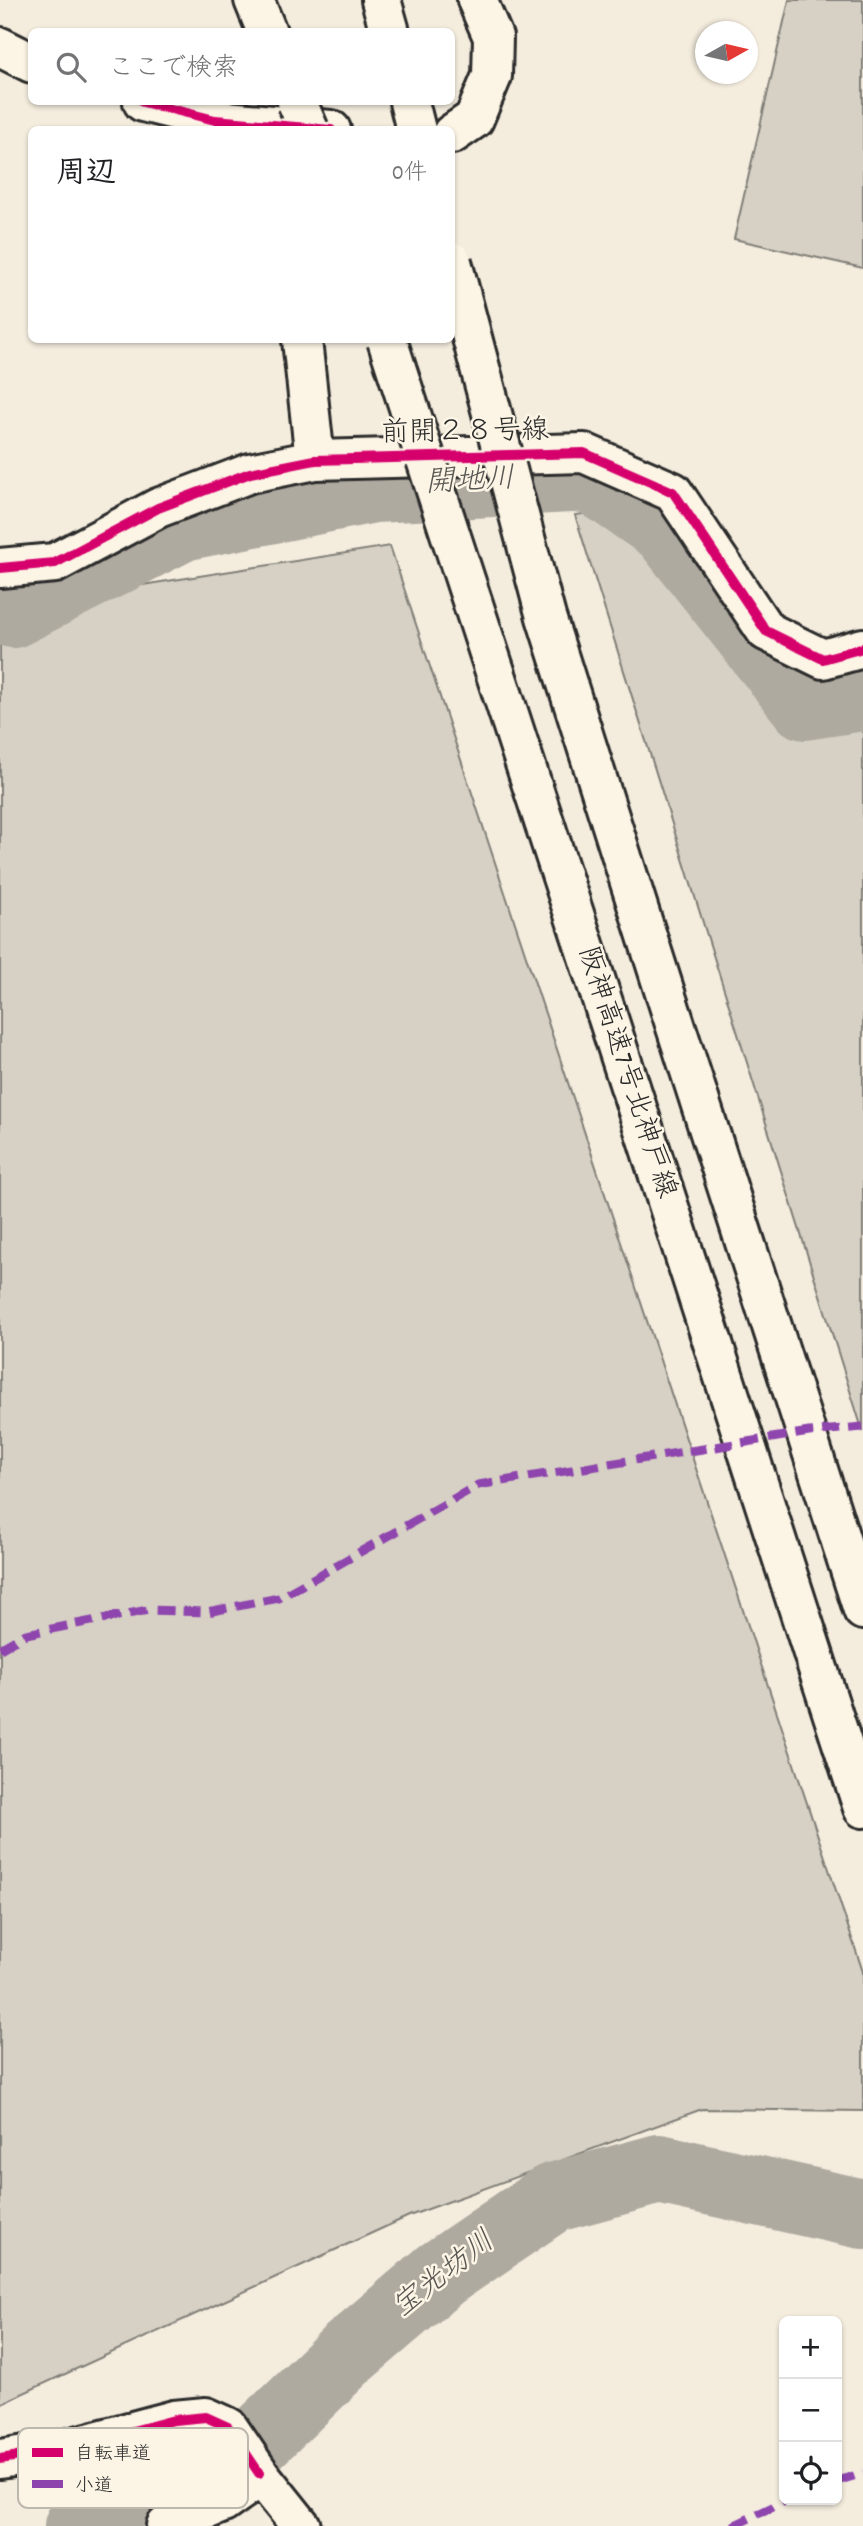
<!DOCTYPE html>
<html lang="ja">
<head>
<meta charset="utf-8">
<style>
	body { margin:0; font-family:Dekko,"Klee One",sans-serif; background:#f6f6f6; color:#202124 }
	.controls { position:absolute; right:21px; bottom:21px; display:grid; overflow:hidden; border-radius:10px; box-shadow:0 2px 5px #0004 }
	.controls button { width:63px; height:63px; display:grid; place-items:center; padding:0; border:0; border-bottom:2px solid #e0e0e0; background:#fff; color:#202124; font:35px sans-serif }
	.compass { position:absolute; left:695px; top:21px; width:63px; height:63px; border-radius:50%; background:#fff; box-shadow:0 2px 5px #0004; rotate:82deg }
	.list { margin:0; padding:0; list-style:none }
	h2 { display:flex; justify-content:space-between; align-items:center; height:91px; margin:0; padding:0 28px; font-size:30px }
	h2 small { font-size:23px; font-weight:400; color:#757577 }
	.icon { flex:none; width:38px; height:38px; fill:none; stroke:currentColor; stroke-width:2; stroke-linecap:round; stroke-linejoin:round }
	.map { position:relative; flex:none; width:863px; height:2526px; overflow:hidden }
	.search { position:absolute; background:#fff; box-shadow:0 2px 5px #0004; left:28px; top:28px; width:427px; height:77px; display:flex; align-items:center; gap:18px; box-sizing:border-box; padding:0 24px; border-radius:10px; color:#757577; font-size:26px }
	.panel { position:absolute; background:#fff; box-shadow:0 2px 5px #0004; left:28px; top:126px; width:427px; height:217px; border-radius:10px }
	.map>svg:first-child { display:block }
	.green { fill:#d6d1c4; stroke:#807e78; stroke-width:2 }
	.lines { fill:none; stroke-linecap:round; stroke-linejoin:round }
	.river { stroke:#afaaa0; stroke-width:70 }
	.street-casing { stroke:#2b2b2b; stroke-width:44 }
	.highway-casing { stroke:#2b2b2b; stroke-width:44 }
	.street { stroke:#fcf5e5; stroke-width:38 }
	.highway { stroke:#fcf5e5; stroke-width:38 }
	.highway-bridge-casing { stroke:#2b2b2b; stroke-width:44; stroke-linecap:butt }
	.highway-bridge { stroke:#fcf5e5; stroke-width:38 }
	.quiet { stroke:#8e44ad; stroke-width:9; stroke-dasharray:18 9; stroke-linecap:butt }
	.cycleway-casing { stroke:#fcf5e5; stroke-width:15 }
	.cycleway { stroke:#d6006c; stroke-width:10 }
	.labels { text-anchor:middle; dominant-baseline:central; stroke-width:5; stroke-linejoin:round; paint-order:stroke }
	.street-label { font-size:28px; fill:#2b2b2b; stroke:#fcf5e5 }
	.water-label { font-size:30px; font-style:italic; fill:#595754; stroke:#fcf5e5 }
	.key { fill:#fcf5e5; stroke:#bdb8ad; stroke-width:2 }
	.key-label { font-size:19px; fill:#2b2b2b }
</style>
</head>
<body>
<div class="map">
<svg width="863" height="2526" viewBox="0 0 863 2526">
	<rect width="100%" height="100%" fill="#f4edde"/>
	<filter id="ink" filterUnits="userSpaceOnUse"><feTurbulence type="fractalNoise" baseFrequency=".0143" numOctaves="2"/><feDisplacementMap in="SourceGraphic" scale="14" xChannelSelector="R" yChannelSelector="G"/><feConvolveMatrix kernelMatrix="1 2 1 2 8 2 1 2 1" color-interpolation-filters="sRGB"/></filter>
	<g filter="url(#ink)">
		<!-- green -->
		<g class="green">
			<polygon points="789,0 863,0 863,268 734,239"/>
			<polygon points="618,510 789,684 863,701 863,1432 575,515"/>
			<polygon points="390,546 863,1972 863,2111 702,2109 409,2216 0,2404 0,589 136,586"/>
		</g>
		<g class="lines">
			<!-- river -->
			<g class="river">
				<polyline points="0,608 12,613 183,526 374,488 590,477 666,529 805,705 863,696"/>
				<polyline points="79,2526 118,2521 216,2481 346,2355 441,2274 552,2198 659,2169 863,2214"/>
			</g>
			<!-- street casing -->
			<g class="street-casing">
				<g id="street">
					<polyline points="0,47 32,63"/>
					<polyline points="143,102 215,120 331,130"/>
					<polyline points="452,134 474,119 492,76 493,37 477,0"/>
					<polyline points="302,340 315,460"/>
					<polyline points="0,568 55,563 158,508 250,473 315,460 584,453 673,492 766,631 823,659 863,648"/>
					<polyline points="0,2459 65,2449 174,2420 206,2417 228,2427 259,2473"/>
					<polyline points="166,2526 223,2503 261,2476 301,2526"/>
				</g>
			</g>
			<!-- highway casing -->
			<g class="highway-casing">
				<g id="highway">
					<polyline points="254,0 267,32"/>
					<polyline points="381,0 390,32"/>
					<polyline points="409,102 416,130"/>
					<polyline points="666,996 863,1610"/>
					<polyline points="606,1012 863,1808"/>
				</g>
			</g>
			<!-- street -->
			<use href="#street" class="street"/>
			<!-- highway -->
			<use href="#highway" class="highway"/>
			<!-- highway-bridge casing -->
			<g class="highway-bridge-casing">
				<g id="highway-bridge">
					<polyline points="297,102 309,130"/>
					<polyline points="452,262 546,617 666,996"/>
					<polyline points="387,340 606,1012"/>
				</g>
			</g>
			<!-- highway-bridge -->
			<use href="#highway-bridge" class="highway-bridge"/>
			<!-- quiet -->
			<g class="quiet">
				<polyline points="0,1649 26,1634 148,1610 207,1612 279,1598 478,1485 809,1432 863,1427"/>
				<polyline points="837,2481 863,2473"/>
				<polyline points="733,2526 787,2500"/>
			</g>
			<!-- cycleway casing -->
			<g class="cycleway-casing">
				<g id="cycleway">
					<polyline points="143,102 215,120 331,130"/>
					<polyline points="0,568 55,563 158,508 250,473 315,460 584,453 673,492 766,631 823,659 863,648"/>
					<polyline points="0,2459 65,2449 174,2420 206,2417 228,2427 259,2473"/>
				</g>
			</g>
			<!-- cycleway -->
			<use href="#cycleway" class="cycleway"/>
		</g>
	</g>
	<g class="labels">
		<!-- street labels -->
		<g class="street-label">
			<text transform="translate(465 434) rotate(-1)">前開２８号線</text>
			<text transform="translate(625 1073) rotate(72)">阪神高速7号北神戸線</text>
		</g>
		<!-- water labels -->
		<g class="water-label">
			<text transform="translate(470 483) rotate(-3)">開地川</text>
			<text transform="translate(445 2276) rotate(-38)">宝光坊川</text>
		</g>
	</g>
	<!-- legend -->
	<rect x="18" y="2428" width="230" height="80" rx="10" class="key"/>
	<rect x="32" y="2448" width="31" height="9" fill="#d6006c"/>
	<rect x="32" y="2480" width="31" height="8" fill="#8e44ad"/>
	<g class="key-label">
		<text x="75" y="2459">自転車道</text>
		<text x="75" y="2491">小道</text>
	</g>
</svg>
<div class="controls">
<button>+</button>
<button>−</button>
<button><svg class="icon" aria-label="locate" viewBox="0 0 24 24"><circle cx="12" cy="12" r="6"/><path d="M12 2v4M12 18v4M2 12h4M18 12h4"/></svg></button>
</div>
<svg class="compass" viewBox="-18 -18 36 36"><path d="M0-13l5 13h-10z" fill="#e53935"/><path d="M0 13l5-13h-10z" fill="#757577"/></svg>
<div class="search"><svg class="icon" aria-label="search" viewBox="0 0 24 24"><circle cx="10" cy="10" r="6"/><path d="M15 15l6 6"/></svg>ここで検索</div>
<section class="panel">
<h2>周辺<small>0件</small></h2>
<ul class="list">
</ul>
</section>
</div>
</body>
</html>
